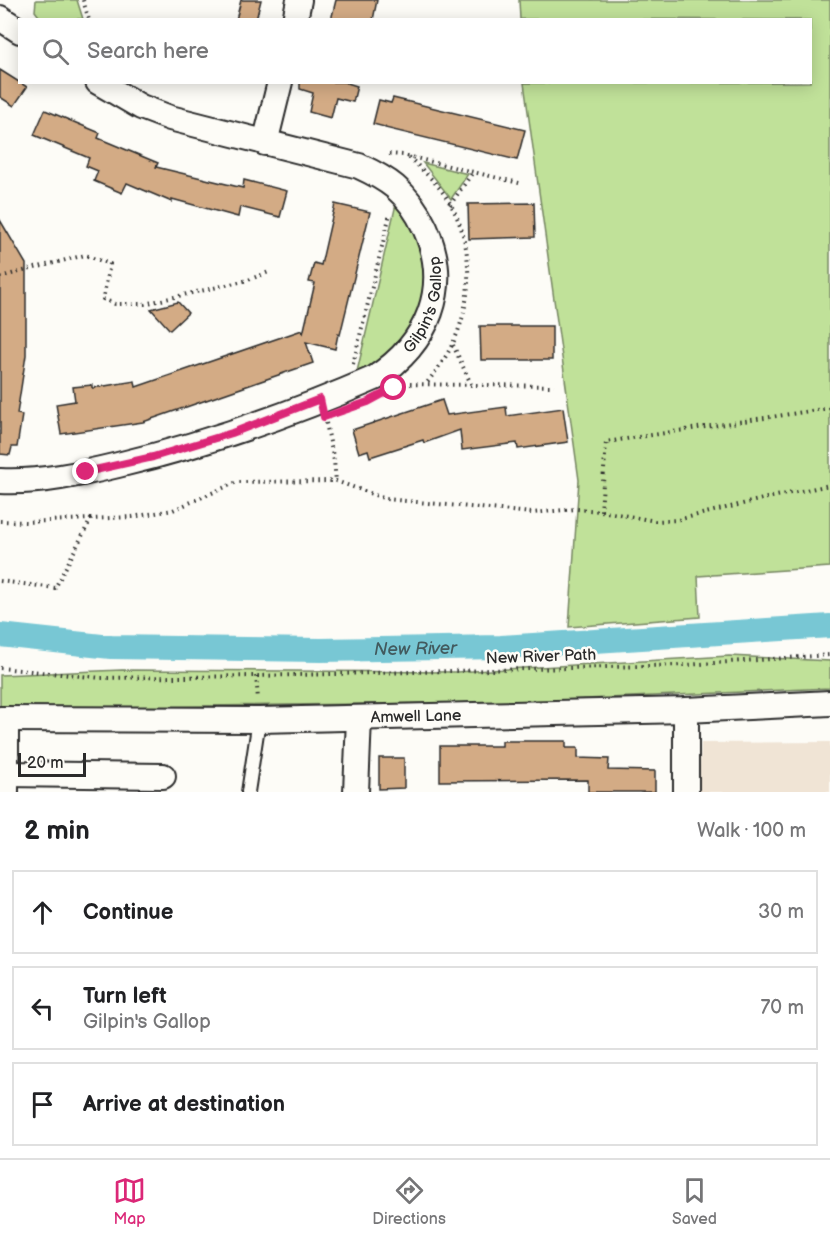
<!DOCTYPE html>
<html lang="en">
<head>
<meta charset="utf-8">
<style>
	body { margin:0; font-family:"Balsamiq Sans",sans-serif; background:#f2f2f2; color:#202124 }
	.scale { position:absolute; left:18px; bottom:15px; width:68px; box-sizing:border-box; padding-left:6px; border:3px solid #2b2b2b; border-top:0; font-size:16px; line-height:21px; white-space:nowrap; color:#2b2b2b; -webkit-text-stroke:4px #fdfcf7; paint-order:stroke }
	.stop { position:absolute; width:18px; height:18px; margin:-14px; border:4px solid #db2777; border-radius:50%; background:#fff }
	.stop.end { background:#db2777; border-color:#fff; box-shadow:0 2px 6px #0008 }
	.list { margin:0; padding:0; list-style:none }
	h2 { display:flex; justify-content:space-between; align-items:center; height:78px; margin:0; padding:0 24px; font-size:26px }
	h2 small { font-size:20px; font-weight:400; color:#757577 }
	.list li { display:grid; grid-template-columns:39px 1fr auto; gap:18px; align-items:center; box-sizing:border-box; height:84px; margin:0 12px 12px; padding:0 12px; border:2px solid #e0e0e0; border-radius:0px }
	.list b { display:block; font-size:22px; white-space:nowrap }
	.list p { margin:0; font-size:20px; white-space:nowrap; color:#757577 }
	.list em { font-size:20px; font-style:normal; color:#757577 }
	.icon { flex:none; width:33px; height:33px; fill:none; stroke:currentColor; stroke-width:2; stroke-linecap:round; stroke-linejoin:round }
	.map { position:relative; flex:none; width:830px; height:792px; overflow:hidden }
	.search { position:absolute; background:#fff; box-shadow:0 3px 15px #0003; left:18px; right:18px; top:18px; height:66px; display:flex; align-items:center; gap:15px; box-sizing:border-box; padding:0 21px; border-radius:0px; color:#757577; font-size:22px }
	.sheet { height:366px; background:#fff }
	nav { display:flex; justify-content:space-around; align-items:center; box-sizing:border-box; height:84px; border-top:2px solid #e0e0e0; background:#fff; font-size:16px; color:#757577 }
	nav a { display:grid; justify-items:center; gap:3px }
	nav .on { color:#db2777 }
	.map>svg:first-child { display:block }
	.built { fill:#f0e4d5 }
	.green { fill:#c0e199; stroke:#768662; stroke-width:1.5 }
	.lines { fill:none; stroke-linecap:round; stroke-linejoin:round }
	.canal { stroke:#78c7d4; stroke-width:24 }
	.building { fill:#d3ab85; stroke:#2b2b2b; stroke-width:1.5 }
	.lane-casing { stroke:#2b2b2b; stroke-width:16 }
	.street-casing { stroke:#2b2b2b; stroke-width:28 }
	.path { stroke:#2b2b2b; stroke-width:4; stroke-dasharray:1.5 4.5; stroke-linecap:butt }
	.lane { stroke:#fdfcf7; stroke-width:12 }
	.street { stroke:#fdfcf7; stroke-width:24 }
	.route { stroke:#db2777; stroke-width:8 }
	.labels { text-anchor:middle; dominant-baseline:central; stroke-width:5; stroke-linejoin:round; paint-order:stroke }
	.street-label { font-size:16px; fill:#2b2b2b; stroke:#fdfcf7 }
	.water-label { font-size:18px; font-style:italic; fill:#425a5e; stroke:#fdfcf7 }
</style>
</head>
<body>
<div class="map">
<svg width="830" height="792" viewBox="0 0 830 792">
	<rect width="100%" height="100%" fill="#fdfcf7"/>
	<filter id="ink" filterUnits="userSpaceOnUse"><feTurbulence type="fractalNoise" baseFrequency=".0167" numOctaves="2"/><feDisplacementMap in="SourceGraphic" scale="12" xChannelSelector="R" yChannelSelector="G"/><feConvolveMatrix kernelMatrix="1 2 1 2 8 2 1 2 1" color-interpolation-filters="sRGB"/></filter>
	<g filter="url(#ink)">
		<!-- built -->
		<polygon class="built" points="830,742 830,792 699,792 701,743"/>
		<!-- green -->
		<g class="green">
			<polygon points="36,0 77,0 83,19 41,19 35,11"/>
			<polygon points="519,0 830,0 830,567 698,576 700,617 569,627 579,480 524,83 810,82 810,20 520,19"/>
			<polygon points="423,163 468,174 451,199"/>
			<path d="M396,204C431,245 435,295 402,339C399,344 395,350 391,354C381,363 367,369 356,376Z"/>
			<polygon points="729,656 830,661 830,688 518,702 49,708 0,706 0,675 122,670 456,672"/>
		</g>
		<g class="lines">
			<!-- canal -->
			<path class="canal" id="s1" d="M0,635L111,647L321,650L501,647L830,626"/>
		</g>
		<!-- building -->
		<g class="building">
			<polygon points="241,0 261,0 256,20 236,20"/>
			<polygon points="336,0 377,0 373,20 331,20"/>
			<polygon points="0,70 27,87 14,106 0,97"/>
			<polygon points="300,82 344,82 357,86 353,102 336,98 331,118 309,112 313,93 300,89"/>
			<polygon points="393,98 525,130 517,160 385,128 385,127 373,124 379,100 391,103"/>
			<polygon points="45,110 100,133 98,138 158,163 156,167 243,188 244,180 287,191 280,217 240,207 238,217 172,199 172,202 127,183 122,193 94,181 98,171 86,166 89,158 34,135"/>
			<polygon points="534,203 535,237 469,239 468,204"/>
			<polygon points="335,204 370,212 340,335 338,334 335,349 306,342 313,363 143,422 61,434 56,404 75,401 73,387 92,385 92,388 135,381 136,387 302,330 303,334 315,283 309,282 314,263 321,265"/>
			<polygon points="0,220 26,264 26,355 17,414 22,415 17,447 12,447 10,455 0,454"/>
			<polygon points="178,302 188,313 170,330 151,309"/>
			<polygon points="480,326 552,326 552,360 481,360"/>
			<polygon points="442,400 447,415 506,407 507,416 563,408 568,442 518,449 517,443 462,450 460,430 424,443 423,440 370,457 368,450 359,453 352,430"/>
			<polygon points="502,741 566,741 566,748 578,748 578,758 609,759 608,770 655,771 655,792 588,792 588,780 440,781 440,746 502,746"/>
			<polygon points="379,758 404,758 404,788 379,789"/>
		</g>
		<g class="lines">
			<!-- lane casing -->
			<g class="lane-casing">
				<polyline id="lane" points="248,792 259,720"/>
			</g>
			<!-- street casing -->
			<g class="street-casing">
				<g id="street">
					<polyline points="0,18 20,31"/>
					<polyline points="295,20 299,0"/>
					<polyline points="265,143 280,82"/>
					<path id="s2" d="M0,481C39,483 81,474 118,465C206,444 292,414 375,378C428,343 452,288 425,228C418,213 407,197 395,187C384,178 372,172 359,166L170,118L141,107L98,82"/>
					<path id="s3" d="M0,719L259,720L686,710L830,703"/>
					<polyline points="6,719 6,792"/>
					<polyline points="6,774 163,776"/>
					<polyline points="356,792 359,718"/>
					<polyline points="686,792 686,710"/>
				</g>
			</g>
			<!-- path -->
			<g class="path">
				<polyline points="83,0 89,20"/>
				<polyline points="389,154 403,155 523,184"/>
				<path d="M409,157C421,169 434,180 444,194C474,236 475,297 453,343C446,358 436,371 426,384"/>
				<polyline points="450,205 473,172"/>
				<polyline points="0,277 85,255 110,264 103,299 115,304 144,304 248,280 269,272"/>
				<polyline points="453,345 471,384"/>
				<polyline points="353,364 390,214"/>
				<polyline points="404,384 554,386"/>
				<polyline points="326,423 334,461 336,481"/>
				<polyline points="601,511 606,442 830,408"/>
				<polyline points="0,521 26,522 132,517 173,510 237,482 336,481 386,499 532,513 576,509 601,511 655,521 677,520 767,498 830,485"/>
				<polyline points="0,581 55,588 91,519"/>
				<polyline points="0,668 101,678 256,676 686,665 830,655"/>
				<polyline points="256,676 258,699"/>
			</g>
			<!-- lane -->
			<use href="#lane" class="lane"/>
			<!-- street -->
			<use href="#street" class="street"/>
		</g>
	</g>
	<g class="lines" filter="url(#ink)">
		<!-- route -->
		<polyline class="route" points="86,472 153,457 232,433 320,399 324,417 368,402 394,388"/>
	</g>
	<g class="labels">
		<!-- street labels -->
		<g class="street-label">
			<text stroke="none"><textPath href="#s2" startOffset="484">Gilpin's Gallop</textPath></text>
			<text transform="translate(541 657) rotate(-2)">New River Path</text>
			<text stroke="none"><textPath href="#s3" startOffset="416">Amwell Lane</textPath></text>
		</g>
		<!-- water labels -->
		<g class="water-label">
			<text stroke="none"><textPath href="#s1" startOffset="416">New River</textPath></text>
		</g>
	</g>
</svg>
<div class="scale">20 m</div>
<div class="stop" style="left:394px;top:388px"></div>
<div class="stop end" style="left:86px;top:472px"></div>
<div class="search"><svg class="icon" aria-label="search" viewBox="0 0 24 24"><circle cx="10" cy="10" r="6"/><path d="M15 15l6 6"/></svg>Search here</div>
</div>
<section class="sheet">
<h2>2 min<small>Walk · 100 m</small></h2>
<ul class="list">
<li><svg class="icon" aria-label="ahead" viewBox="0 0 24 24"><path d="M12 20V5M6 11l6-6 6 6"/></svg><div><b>Continue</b></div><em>30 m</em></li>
<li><svg class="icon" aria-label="left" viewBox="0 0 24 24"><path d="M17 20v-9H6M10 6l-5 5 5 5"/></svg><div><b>Turn left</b><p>Gilpin's Gallop</p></div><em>70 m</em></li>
<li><svg class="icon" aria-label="arrive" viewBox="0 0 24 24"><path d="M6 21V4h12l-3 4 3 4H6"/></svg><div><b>Arrive at destination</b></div></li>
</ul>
</section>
<nav>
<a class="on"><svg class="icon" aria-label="map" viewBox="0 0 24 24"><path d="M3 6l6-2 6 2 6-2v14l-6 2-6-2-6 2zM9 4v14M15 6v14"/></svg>Map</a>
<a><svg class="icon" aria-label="directions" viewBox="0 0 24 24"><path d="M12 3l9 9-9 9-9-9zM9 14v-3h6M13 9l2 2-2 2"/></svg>Directions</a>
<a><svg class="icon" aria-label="saved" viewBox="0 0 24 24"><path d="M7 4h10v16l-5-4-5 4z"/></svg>Saved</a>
</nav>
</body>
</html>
